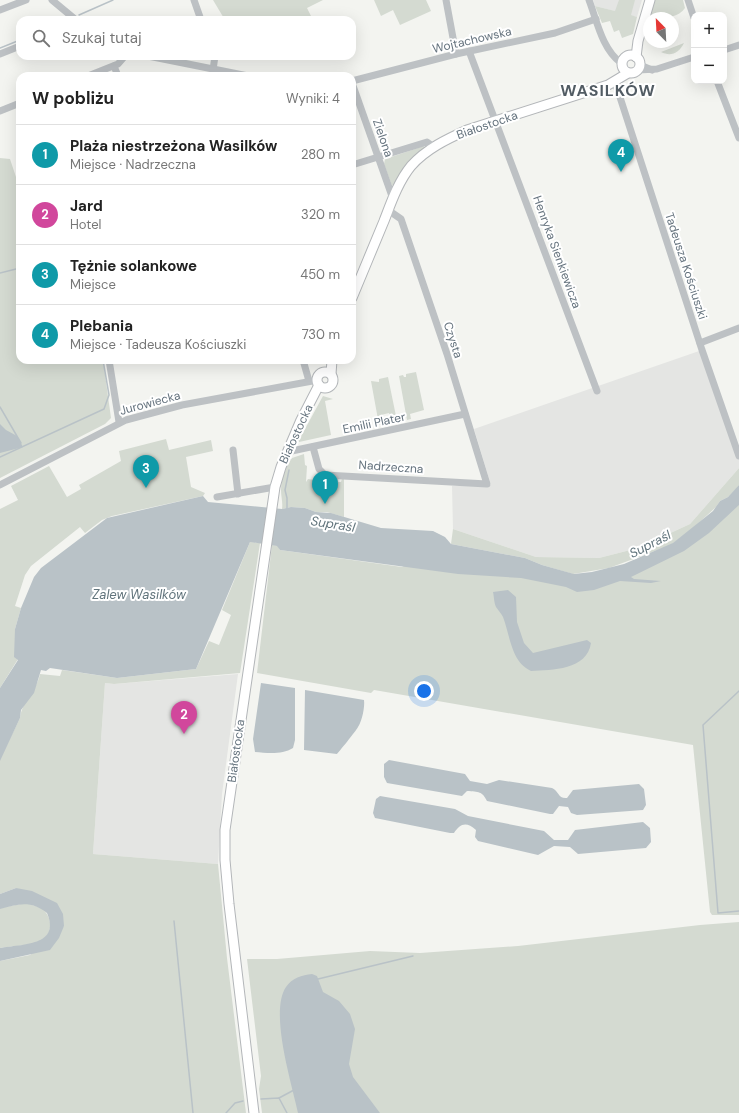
<!DOCTYPE html>
<html lang="pl">
<head>
<meta charset="utf-8">
<style>
	body { margin:0; font-family:"DM Sans",sans-serif; background:#f2f2f2; color:#222 }
	.controls { position:absolute; right:12px; top:12px; display:grid; overflow:hidden; border-radius:8px; box-shadow:0 4px 16px #0002 }
	.controls button { width:36px; height:36px; display:grid; place-items:center; padding:0; border:0; border-bottom:1px solid #e0e0e0; background:#fff; color:#222; font:20px sans-serif }
	.compass { position:absolute; left:643px; top:12px; width:36px; height:36px; border-radius:50%; background:#fff; box-shadow:0 4px 16px #0002; rotate:336deg }
	.you { position:absolute; left:424px; top:691px; width:14px; height:14px; margin:-10px; border:3px solid #fff; border-radius:50%; background:#1a73e8; box-shadow:0 0 0 6px #1a73e833 }
	.badge { display:grid; place-items:center; width:26px; height:26px; border-radius:50%; background:#d35930; color:#fff; font-size:13px; font-weight:700 }
	.pin { position:absolute; translate:-50% -33px; filter:drop-shadow(0 1px 2px #0008) }
	.pin::after { content:''; position:absolute; top:21px; width:14px; height:12px; background:inherit; clip-path:polygon(0 0,100% 0,50% 100%) }
	.list { margin:0; padding:0; list-style:none }
	h2 { display:flex; justify-content:space-between; align-items:center; height:52px; margin:0; padding:0 16px; font-size:17px }
	h2 small { font-size:13px; font-weight:400; color:#767676 }
	.list li { display:grid; grid-template-columns:26px 1fr auto; gap:12px; align-items:center; box-sizing:border-box; height:60px; padding:0 16px; border-top:1px solid #e0e0e0 }
	.list b { display:block; font-size:15px; white-space:nowrap }
	.list p { margin:0; font-size:13px; white-space:nowrap; color:#767676 }
	.list em { font-size:13px; font-style:normal; color:#767676 }
	.icon { flex:none; width:22px; height:22px; fill:none; stroke:currentColor; stroke-width:2; stroke-linecap:round; stroke-linejoin:round }
	.map { position:relative; flex:none; width:739px; height:1113px; overflow:hidden }
	.search { position:absolute; background:#fff; box-shadow:0 4px 16px #0002; left:16px; top:16px; width:340px; height:44px; display:flex; align-items:center; gap:10px; box-sizing:border-box; padding:0 14px; border-radius:12px; color:#767676; font-size:15px }
	.panel { position:absolute; background:#fff; box-shadow:0 4px 16px #0002; left:16px; top:72px; width:340px; height:292px; border-radius:12px }
	.map>svg:first-child { display:block }
	.built { fill:#e4e5e3 }
	.green { fill:#d4dad1 }
	.water { fill:#b9c2c7 }
	.lines { fill:none; stroke-linecap:round; stroke-linejoin:round }
	.stream { stroke:#b9c2c7; stroke-width:1.5 }
	.major-casing { stroke:#b3b6b9; stroke-width:11 }
	.minor { stroke:#bdc1c4; stroke-width:7 }
	.major { stroke:#fff; stroke-width:9 }
	.labels { text-anchor:middle; dominant-baseline:central; stroke-width:4; stroke-linejoin:round; paint-order:stroke }
	.street-label { font-size:12px; fill:#65737e; stroke:#fff }
	.water-label { font-size:13px; font-style:italic; fill:#61747c; stroke:#fff }
	.district-label { font-size:16px; font-weight:bold; letter-spacing:1px; fill:#525c64; stroke:#fff }
</style>
</head>
<body>
<div class="map">
<svg width="739" height="1113" viewBox="0 0 739 1113">
	<rect width="100%" height="100%" fill="#f3f4f0"/>
	<!-- built -->
	<g class="built">
		<polygon points="593,0 642,0 637,17 595,6"/>
		<polygon points="702,350 739,456 739,468 690,524 638,548 599,558 536,557 453,529 452,486 491,485 474,429"/>
		<polygon points="238,674 222,794 218,864 93,854 105,683 114,684"/>
	</g>
	<!-- green -->
	<g class="green">
		<polygon points="213,0 323,0 307,8 313,20 240,20 237,16 225,20"/>
		<polygon points="374,0 426,0 431,11 400,25 393,10 381,16"/>
		<polygon points="619,0 635,0 631,15 637,17 633,34 622,38 619,30 614,32 610,21 602,23 595,6 615,11"/>
		<path d="M654,0H683L685,8C678,19 661,18 649,18Z"/>
		<path d="M684,43C679,53 671,57 661,52Z"/>
		<polygon points="424,146 425,148 392,186 384,164 385,159"/>
		<polygon points="0,158 10,159 20,189 20,360 103,360 111,418 105,424 0,478"/>
		<polygon points="416,372 424,410 410,414 411,419 407,420 399,376 403,375 404,377 406,377 406,374"/>
		<polygon points="388,377 397,421 391,422 389,413 381,415 383,424 379,425 371,381 379,382 379,379"/>
		<polygon points="323,396 333,399 325,401 331,435 299,442 299,440"/>
		<polygon points="166,439 169,450 211,440 213,451 186,457 191,487 205,493 203,496 112,516 102,520 85,533 80,527 31,566 25,575 15,606 21,608 15,629 18,659 0,688 0,509 18,500 11,486 49,466 67,497 81,489 79,485 121,461 119,451"/>
		<path d="M304,454L305,465L307,466L306,482L308,479L333,483L335,479H338V482H341L342,478H344V517L327,512H316L305,508L291,507L282,509C283,502 281,497 281,490C281,480 286,466 292,458Z"/>
		<polygon points="739,468 739,485 737,488 728,497 720,501 716,507 692,529 671,545 609,568 573,574 542,565 525,558 451,544 453,529 536,557 599,558 638,548 690,524"/>
		<polygon points="739,491 739,915 712,915 710,912 693,745 380,691 374,690 371,693 257,673 272,545 278,546 280,550 402,567 410,563 524,575 581,588 667,553"/>
		<path d="M250,542L260,543L240,673L114,684L105,683L93,854L218,864L227,958L246,1113H0V961L30,955L64,926L16,888L0,894V759L20,718C22,701 37,690 40,674L60,676L62,670L117,678L196,669L209,641L219,645L231,615L222,610Z"/>
		<path d="M26,903C31,905 37,906 41,908C53,916 54,935 40,941C28,946 12,946 0,948V908Z"/>
		<polygon points="739,922 739,1113 262,1113 259,1089 261,1076 247,959 277,959 370,951 420,953 518,946 700,925"/>
	</g>
	<!-- water -->
	<g class="water">
		<polygon points="0,424 6,430 17,436 23,447 0,453"/>
		<polygon points="739,485 739,505 709,533 684,551 631,577 634,579 661,581 651,583 620,581 594,590 577,592 566,587 521,578 458,574 280,550 277,546 250,542 196,669 117,678 50,668 46,671 41,670 34,693 21,710 20,718 0,761 0,688 18,660 14,657 15,629 21,608 34,577 41,568 107,518 203,496 208,502 282,509 291,507 305,508 316,512 331,513 381,528 433,531 445,537 451,544 525,558 542,565 574,574 592,572 624,564 673,543 713,511 720,501 728,497"/>
		<path d="M508,590L516,597L517,622L524,643L533,653L587,640L591,643C587,670 552,670 531,671C511,662 510,635 503,617C501,613 498,610 496,607C494,603 494,596 493,592Z"/>
		<path d="M261,683L295,688V740L293,748C282,755 267,753 255,752L253,739Z"/>
		<path d="M305,690L364,700C365,707 362,721 358,727C356,731 338,753 337,754L304,750Z"/>
		<path d="M389,760L465,774L470,781L487,784L499,780L552,788C559,791 558,799 567,798L573,790L639,784L644,789L646,805L643,810L577,815L571,813L568,807L559,806L553,814H550L487,801C482,791 479,792 467,791L462,796L387,783L384,777V764Z"/>
		<path d="M380,796L455,809L468,816L544,831L554,840H568L575,830L643,822L650,828L651,842L646,848L578,854L570,847L554,846L538,855L478,841L475,837L476,830C466,821 460,824 454,833H450L375,818L373,813L376,799Z"/>
		<path d="M16,888L32,891L57,903L63,914L64,926L59,938L50,950L0,961V948C22,944 61,946 47,913C31,900 18,904 0,909V894Z"/>
		<path d="M312,974L317,976L323,992L339,1001L350,1014L355,1029L349,1064L353,1077L380,1113H298C292,1084 269,1012 286,987C292,978 302,975 312,974Z"/>
	</g>
	<g class="lines">
		<!-- stream -->
		<g class="stream">
			<polyline points="79,15 113,0"/>
			<polyline points="0,48 20,40"/>
			<polyline points="0,273 20,268"/>
			<polyline points="0,407 21,443"/>
			<polyline points="0,457 104,409 109,395 103,360"/>
			<polyline points="287,508 287,498 285,490 289,470"/>
			<polyline points="739,691 703,725 718,913 739,911"/>
			<polyline points="174,921 193,1113"/>
			<polyline points="318,979 413,956"/>
			<polyline points="279,1098 294,1090"/>
			<polyline points="261,1099 279,1098 287,1113"/>
			<polyline points="226,1113 235,1103 243,1101"/>
		</g>
		<!-- major casing -->
		<g class="major-casing">
			<g id="major">
				<circle cx="631" cy="64" r="9"/>
				<polyline points="636,57 638,41 650,0"/>
				<path d="M352,298C363,272 373,247 384,221C391,203 398,182 411,166C426,149 447,139 467,130L608,85L628,73"/>
				<circle cx="325" cy="380" r="8"/>
				<polyline points="331,374 332,360"/>
				<polyline points="254,1113 229,904 225,860 225,830 275,487 281,467 301,420 319,385"/>
			</g>
		</g>
		<!-- minor -->
		<g class="minor">
			<polyline points="52,0 76,20"/>
			<polyline points="194,0 201,20"/>
			<polyline points="446,0 456,54"/>
			<path d="M589,0C597,21 602,49 621,63"/>
			<polyline points="688,0 694,18"/>
			<polyline points="0,10 26,0"/>
			<polyline points="724,50 739,45"/>
			<polyline points="469,51 597,391"/>
			<polyline points="0,54 20,46"/>
			<polyline points="148,56 248,76"/>
			<polyline points="215,56 213,70 215,76"/>
			<polyline points="640,65 652,70"/>
			<polyline points="114,66 118,76"/>
			<polyline points="638,70 657,69 694,57"/>
			<polyline points="88,76 118,64 125,56"/>
			<polyline points="352,81 456,54 555,33 596,19"/>
			<polyline points="717,81 739,138"/>
			<polyline points="352,83 393,199"/>
			<polyline points="613,83 617,88 702,350 739,456"/>
			<polyline points="0,111 20,103"/>
			<polyline points="352,165 427,142 434,147"/>
			<polyline points="700,343 739,328"/>
			<polyline points="109,360 119,422"/>
			<polyline points="303,360 309,381"/>
			<polyline points="313,447 319,469 325,475 487,484 447,354 401,219 388,210"/>
			<polyline points="233,450 238,494"/>
			<polyline points="287,452 465,414"/>
			<polyline points="0,485 126,420 182,405 318,380"/>
			<polyline points="217,497 275,487"/>
		</g>
		<!-- major -->
		<use href="#major" class="major"/>
	</g>
	<g class="labels">
		<!-- street labels -->
		<g class="street-label">
			<text transform="translate(472 40) rotate(-13)">Wojtachowska</text>
			<text transform="translate(487 125) rotate(-19)">Białostocka</text>
			<text transform="translate(383 138) rotate(71)">Zielona</text>
			<text transform="translate(557 252) rotate(70)">Henryka Sienkiewicza</text>
			<text transform="translate(686 266) rotate(72)">Tadeusza Kościuszki</text>
			<text transform="translate(453 340) rotate(72)">Czysta</text>
			<text transform="translate(150 403) rotate(-15)">Jurowiecka</text>
			<text transform="translate(374 423) rotate(-12)">Emilii Plater</text>
			<text transform="translate(296 434) rotate(-65)">Białostocka</text>
			<text transform="translate(391 467) rotate(4)">Nadrzeczna</text>
			<text transform="translate(236 751) rotate(-82)">Białostocka</text>
		</g>
		<!-- water labels -->
		<g class="water-label">
			<text transform="translate(333 524) rotate(9)">Supraśl</text>
			<text transform="translate(650 544) rotate(-27)">Supraśl</text>
			<text x="139" y="594">Zalew Wasilków</text>
		</g>
		<!-- district labels -->
		<g class="district-label">
			<text x="608" y="90">WASILKÓW</text>
		</g>
	</g>
</svg>
<div class="controls">
<button>+</button>
<button>−</button>
</div>
<svg class="compass" viewBox="-18 -18 36 36"><path d="M0-13l5 13h-10z" fill="#e53935"/><path d="M0 13l5-13h-10z" fill="#767676"/></svg>
<div class="you"></div>
<div class="pin badge" style="left:325px;top:504px;background:#0f9aa8">1</div>
<div class="pin badge" style="left:184px;top:734px;background:#d1479c">2</div>
<div class="pin badge" style="left:146px;top:488px;background:#0f9aa8">3</div>
<div class="pin badge" style="left:621px;top:172px;background:#0f9aa8">4</div>
<div class="search"><svg class="icon" aria-label="search" viewBox="0 0 24 24"><circle cx="10" cy="10" r="6"/><path d="M15 15l6 6"/></svg>Szukaj tutaj</div>
<section class="panel">
<h2>W pobliżu<small>Wyniki: 4</small></h2>
<ul class="list">
<li><span class="badge" style="background:#0f9aa8">1</span><div><b>Plaża niestrzeżona Wasilków</b><p>Miejsce · Nadrzeczna</p></div><em>280 m</em></li>
<li><span class="badge" style="background:#d1479c">2</span><div><b>Jard</b><p>Hotel</p></div><em>320 m</em></li>
<li><span class="badge" style="background:#0f9aa8">3</span><div><b>Tężnie solankowe</b><p>Miejsce</p></div><em>450 m</em></li>
<li><span class="badge" style="background:#0f9aa8">4</span><div><b>Plebania</b><p>Miejsce · Tadeusza Kościuszki</p></div><em>730 m</em></li>
</ul>
</section>
</div>
</body>
</html>
